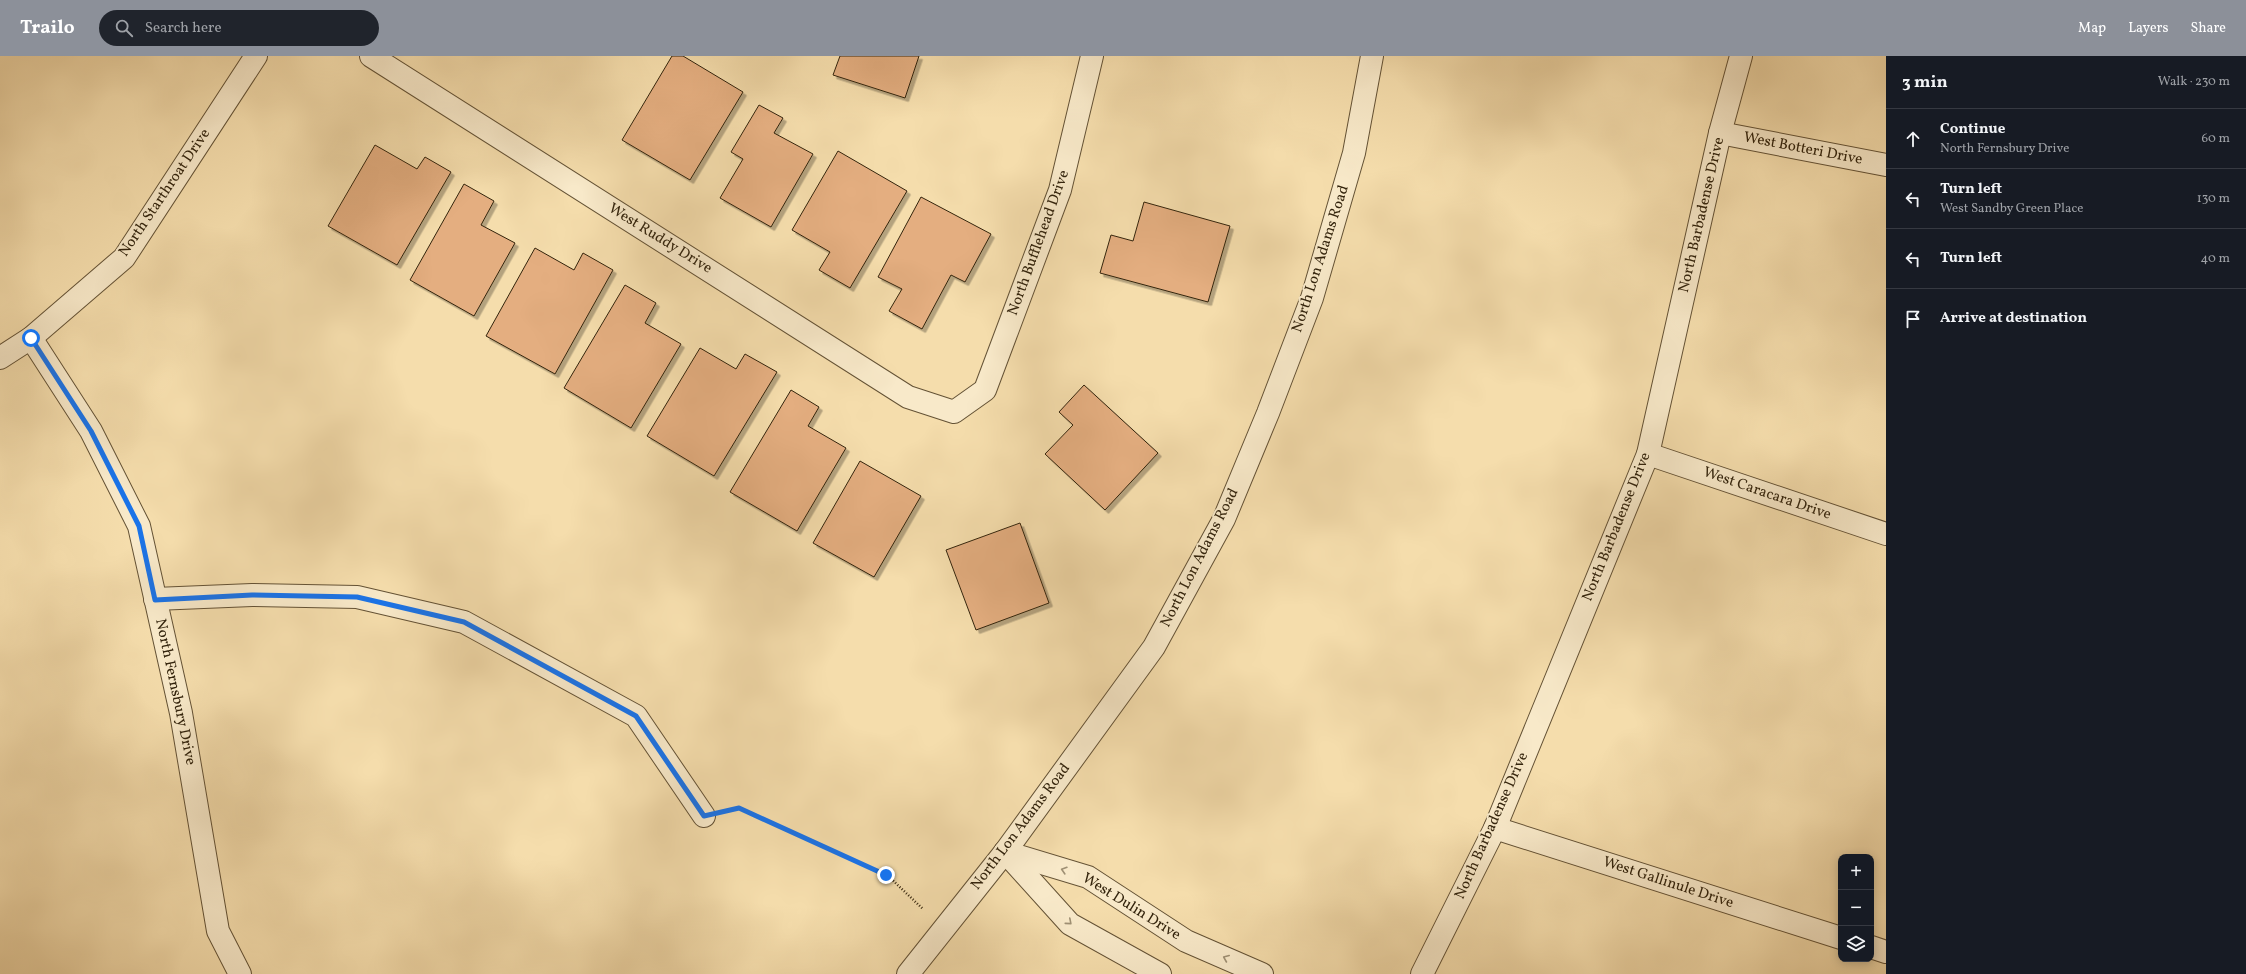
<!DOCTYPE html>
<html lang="en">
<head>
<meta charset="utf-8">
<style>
	body { margin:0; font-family:Vollkorn,serif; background:#20242c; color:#f1f3f6 }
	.controls { position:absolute; right:12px; bottom:12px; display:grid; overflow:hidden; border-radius:8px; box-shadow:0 2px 10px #0003 }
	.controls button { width:36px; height:36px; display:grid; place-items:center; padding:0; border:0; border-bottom:1px solid #363941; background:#171b24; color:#f1f3f6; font:20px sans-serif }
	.stop { position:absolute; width:12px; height:12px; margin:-9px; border:3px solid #1a73e8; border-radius:50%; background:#fff }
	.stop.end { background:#1a73e8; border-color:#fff; box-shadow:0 1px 4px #0008 }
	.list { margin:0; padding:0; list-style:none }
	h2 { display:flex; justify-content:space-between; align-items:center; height:52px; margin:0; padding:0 16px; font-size:17px }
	h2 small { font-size:13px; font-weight:400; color:#9ea1a6 }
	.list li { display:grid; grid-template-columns:26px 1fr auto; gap:12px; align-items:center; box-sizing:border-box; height:60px; padding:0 16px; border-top:1px solid #363941 }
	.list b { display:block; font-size:15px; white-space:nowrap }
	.list p { margin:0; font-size:13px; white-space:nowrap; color:#9ea1a6 }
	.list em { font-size:13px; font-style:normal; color:#9ea1a6 }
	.icon { flex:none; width:22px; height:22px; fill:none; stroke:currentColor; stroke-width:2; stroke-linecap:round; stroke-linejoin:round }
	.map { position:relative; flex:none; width:1886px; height:918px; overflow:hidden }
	header { display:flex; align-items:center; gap:24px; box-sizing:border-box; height:56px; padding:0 20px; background:#8c9099; color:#fff }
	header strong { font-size:19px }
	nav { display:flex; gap:22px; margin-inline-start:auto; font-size:14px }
	.search { width:280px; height:36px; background:#20242c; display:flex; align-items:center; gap:10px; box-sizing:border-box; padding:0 14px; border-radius:22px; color:#9ea1a6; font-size:15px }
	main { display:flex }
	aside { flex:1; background:#171b24 }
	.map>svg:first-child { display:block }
	.building { fill:#e4ae80; stroke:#33240d; filter:url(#shadow) }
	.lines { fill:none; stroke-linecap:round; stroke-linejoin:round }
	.minor-casing { stroke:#645235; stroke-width:24 }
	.tertiary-casing { stroke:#645235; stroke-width:24 }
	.path { stroke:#33240d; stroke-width:2.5; stroke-dasharray:1 2; stroke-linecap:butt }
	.minor { stroke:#f8e9c9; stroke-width:22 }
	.tertiary { stroke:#f8e9c9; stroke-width:22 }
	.oneway { stroke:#9f9074 }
	.route { stroke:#1a73e8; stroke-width:5 }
	.labels { text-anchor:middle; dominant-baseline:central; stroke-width:4; stroke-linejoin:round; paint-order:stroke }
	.street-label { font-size:15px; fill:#33240d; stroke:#f8e9c9 }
</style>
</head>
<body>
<header>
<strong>Trailo</strong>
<div class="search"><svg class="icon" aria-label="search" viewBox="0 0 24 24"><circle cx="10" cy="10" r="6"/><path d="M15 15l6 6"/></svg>Search here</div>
<nav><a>Map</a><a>Layers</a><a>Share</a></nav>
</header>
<main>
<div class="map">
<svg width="1886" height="918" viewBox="0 0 1886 918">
	<defs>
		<filter id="shadow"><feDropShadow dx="3.5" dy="3.5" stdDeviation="0" flood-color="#0004"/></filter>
	</defs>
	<rect width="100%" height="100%" fill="#f5ddac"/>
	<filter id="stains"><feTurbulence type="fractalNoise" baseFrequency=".005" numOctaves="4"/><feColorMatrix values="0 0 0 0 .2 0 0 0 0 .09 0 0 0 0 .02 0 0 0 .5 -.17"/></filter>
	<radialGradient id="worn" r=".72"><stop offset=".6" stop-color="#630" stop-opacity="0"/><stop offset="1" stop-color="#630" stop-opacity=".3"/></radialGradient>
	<!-- building -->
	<g class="building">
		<polygon points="672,0 683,0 743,36 690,124 622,84"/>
		<polygon points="840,0 919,0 905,42 833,19"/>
		<polygon points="759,49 783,62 774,77 813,98 771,171 720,142 743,103 731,96"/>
		<polygon points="375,89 417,113 425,101 451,116 397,209 328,170"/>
		<polygon points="838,95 907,135 850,232 819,214 830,196 792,174"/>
		<polygon points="464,128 494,145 481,169 515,187 474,260 410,224"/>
		<polygon points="921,141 991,178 965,226 951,219 922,273 889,255 902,233 878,221"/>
		<polygon points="1144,146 1230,170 1208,246 1100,217 1111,179 1133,185"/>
		<polygon points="535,192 574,214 583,197 613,214 555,318 486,280"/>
		<polygon points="625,229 656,247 645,267 681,288 631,372 564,332"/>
		<polygon points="700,292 736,313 745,298 777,316 714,420 647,380"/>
		<polygon points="1084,329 1158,397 1105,454 1045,398 1073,369 1059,356"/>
		<polygon points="791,334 819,351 808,370 846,392 797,475 730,436"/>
		<polygon points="860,405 921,440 874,521 813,487"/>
		<polygon points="1020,467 1049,547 976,574 946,494"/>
	</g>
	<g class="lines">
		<!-- minor casing -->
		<g class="minor-casing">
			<g id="minor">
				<polyline points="371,0 908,341 954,356 985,334 1060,134 1092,0"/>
				<polyline points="1720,77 1886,109"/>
				<polyline points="31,282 91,375 139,470 181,657 218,875 240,918"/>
				<polyline points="0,302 31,282 124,202 256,0"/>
				<polyline points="1648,398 1886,478"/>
				<polyline points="155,543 252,539 357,541 464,566 636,660 704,760"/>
				<polyline points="1495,772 1841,882"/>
				<polyline points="1005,796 1088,821 1186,885 1262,918"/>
				<polyline points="1005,796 1070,868 1160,918"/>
				<polyline points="1871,891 1886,896"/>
				<polyline points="1422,918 1495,772 1648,398 1720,77 1741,0"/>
			</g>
		</g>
		<!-- tertiary casing -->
		<g class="tertiary-casing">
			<polyline id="tertiary" points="908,918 1005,796 1154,591 1224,463 1268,357 1312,242 1354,97 1372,0"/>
		</g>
		<!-- path -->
		<polyline class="path" points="730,754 739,752 887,819 923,853"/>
		<!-- minor -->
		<use href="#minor" class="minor"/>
		<!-- tertiary -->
		<use href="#tertiary" class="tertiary"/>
	</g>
	<!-- one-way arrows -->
	<defs><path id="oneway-chevron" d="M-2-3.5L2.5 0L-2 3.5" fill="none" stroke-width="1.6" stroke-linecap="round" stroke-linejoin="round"/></defs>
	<g class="oneway">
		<use href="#oneway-chevron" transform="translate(1064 814) rotate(-163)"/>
		<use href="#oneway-chevron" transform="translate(1069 866) rotate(41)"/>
		<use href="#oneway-chevron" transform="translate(1226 902) rotate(-157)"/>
	</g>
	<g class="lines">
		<!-- route -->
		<polyline class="route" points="31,282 91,375 139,470 155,544 252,539 357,541 464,566 636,660 704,760 739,752 886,819"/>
	</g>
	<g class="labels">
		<!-- street labels -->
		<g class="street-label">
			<text transform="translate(1803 93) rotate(11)">West Botteri Drive</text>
			<text transform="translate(165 137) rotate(-56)">North Starthroat Drive</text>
			<text transform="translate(1702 159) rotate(-77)">North Barbadense Drive</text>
			<text transform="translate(660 183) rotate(32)">West Ruddy Drive</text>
			<text transform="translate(1039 187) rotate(-70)">North Bufflehead Drive</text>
			<text transform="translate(1321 203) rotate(-72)">North Lon Adams Road</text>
			<text transform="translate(1767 438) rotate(19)">West Caracara Drive</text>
			<text transform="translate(1617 471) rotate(-68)">North Barbadense Drive</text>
			<text transform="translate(1200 502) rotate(-63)">North Lon Adams Road</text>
			<text transform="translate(175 636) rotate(78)">North Fernsbury Drive</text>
			<text transform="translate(1492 770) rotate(-66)">North Barbadense Drive</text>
			<text transform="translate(1021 771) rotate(-53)">North Lon Adams Road</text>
			<text transform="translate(1668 827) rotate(18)">West Gallinule Drive</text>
			<text transform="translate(1131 851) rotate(32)">West Dulin Drive</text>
		</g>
	</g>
	<rect width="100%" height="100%" filter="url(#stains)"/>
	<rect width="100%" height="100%" fill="url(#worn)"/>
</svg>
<div class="controls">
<button>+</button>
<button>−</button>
<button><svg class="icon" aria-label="layers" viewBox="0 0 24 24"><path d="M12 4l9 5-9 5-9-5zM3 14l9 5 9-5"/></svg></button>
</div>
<div class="stop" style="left:31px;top:282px"></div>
<div class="stop end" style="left:886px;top:819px"></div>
</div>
<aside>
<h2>3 min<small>Walk · 230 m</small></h2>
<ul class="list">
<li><svg class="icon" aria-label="ahead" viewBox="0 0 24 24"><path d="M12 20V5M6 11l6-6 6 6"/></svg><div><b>Continue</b><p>North Fernsbury Drive</p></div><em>60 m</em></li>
<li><svg class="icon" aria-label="left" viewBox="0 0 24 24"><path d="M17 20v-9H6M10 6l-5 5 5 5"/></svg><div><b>Turn left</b><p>West Sandby Green Place</p></div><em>130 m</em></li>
<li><svg class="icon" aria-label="left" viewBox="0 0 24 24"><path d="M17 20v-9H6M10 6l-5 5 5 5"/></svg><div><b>Turn left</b></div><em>40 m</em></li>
<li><svg class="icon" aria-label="arrive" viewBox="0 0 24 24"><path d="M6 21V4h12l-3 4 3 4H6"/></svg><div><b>Arrive at destination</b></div></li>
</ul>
</aside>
</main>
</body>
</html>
